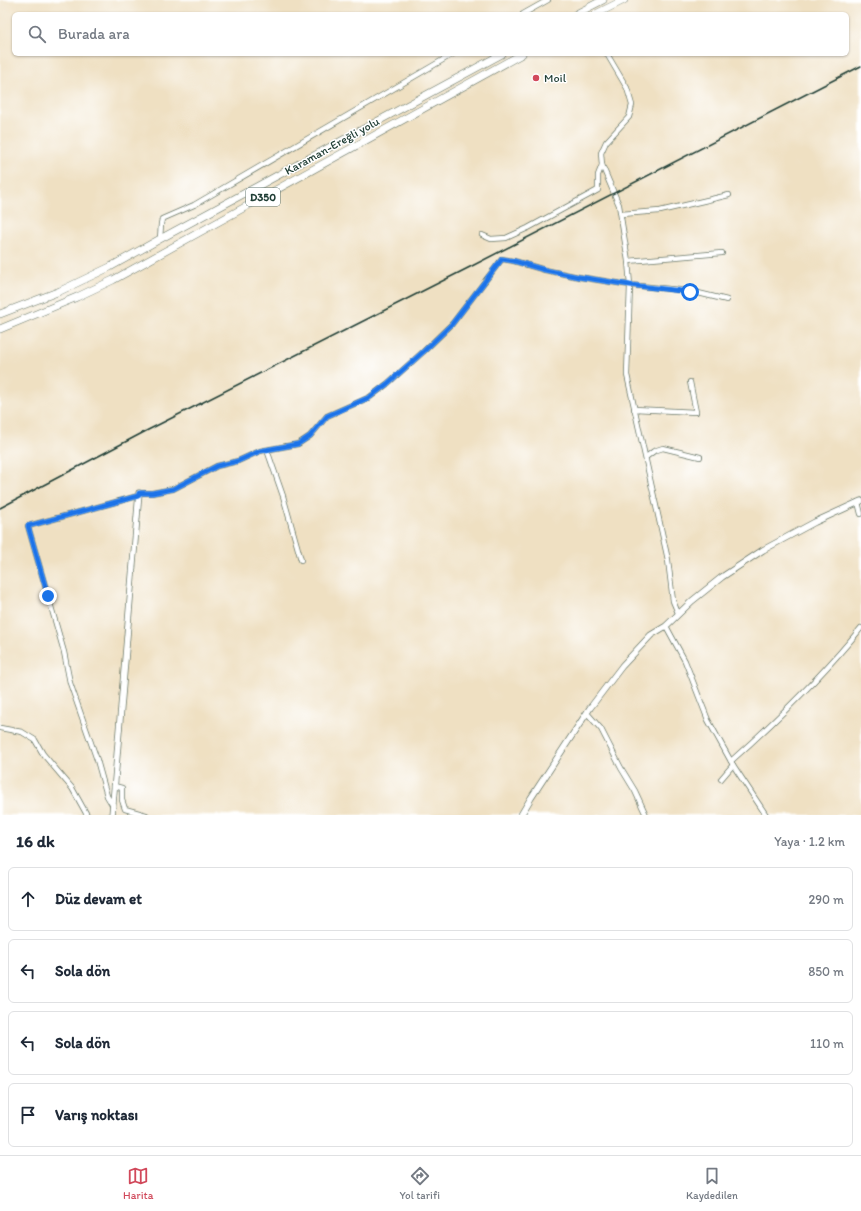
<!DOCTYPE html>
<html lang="tr">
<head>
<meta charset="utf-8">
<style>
	body { margin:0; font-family:Itim,sans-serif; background:#f2f2f3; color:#1f2937 }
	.stop { position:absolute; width:12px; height:12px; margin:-9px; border:3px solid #1a73e8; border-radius:50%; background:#fff }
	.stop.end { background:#1a73e8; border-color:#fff; box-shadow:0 1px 4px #0008 }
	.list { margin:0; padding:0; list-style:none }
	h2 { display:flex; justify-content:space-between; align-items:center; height:52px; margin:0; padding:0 16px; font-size:17px }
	h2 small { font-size:13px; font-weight:400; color:#747a83 }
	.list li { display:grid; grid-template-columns:26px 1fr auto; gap:12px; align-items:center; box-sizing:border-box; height:64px; margin:0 8px 8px; padding:0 8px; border:1px solid #e0e1e3; border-radius:6px }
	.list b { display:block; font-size:15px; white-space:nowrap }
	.list em { font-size:13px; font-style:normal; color:#747a83 }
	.icon { flex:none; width:22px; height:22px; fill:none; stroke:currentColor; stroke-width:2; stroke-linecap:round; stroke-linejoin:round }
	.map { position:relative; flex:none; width:861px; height:815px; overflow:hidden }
	.search { position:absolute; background:#fff; box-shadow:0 1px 3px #0004; left:12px; right:12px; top:12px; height:44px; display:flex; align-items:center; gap:10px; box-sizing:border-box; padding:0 14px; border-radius:6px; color:#747a83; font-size:15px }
	.sheet { height:340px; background:#fff }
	nav { display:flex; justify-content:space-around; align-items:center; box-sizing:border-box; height:56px; border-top:1px solid #e0e1e3; background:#fff; font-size:11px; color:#747a83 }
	nav a { display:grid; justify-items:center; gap:2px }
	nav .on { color:#d1495b }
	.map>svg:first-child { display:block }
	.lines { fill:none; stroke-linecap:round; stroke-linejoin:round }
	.minor-casing { stroke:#687666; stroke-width:6 }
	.tertiary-casing { stroke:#687666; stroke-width:7 }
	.trunk-casing { stroke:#687666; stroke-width:8 }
	.minor { stroke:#fff; stroke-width:4.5 }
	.tertiary { stroke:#fff; stroke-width:5.5 }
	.trunk { stroke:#fff; stroke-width:7 }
	.rail { stroke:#1f3d34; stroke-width:1.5 }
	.route { stroke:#1a73e8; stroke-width:5 }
	.poi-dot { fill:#d1495b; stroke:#fff; stroke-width:1.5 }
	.labels { text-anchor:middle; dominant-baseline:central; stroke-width:3; stroke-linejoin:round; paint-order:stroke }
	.shield { fill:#fff; stroke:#627771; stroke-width:1 }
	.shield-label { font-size:11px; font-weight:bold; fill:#1f3d34 }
	.poi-label { font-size:12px; fill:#1f3d34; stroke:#fff; text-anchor:start }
	.street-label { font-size:12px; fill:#1f3d34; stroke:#fff }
</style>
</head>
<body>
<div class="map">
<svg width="861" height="815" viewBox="0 0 861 815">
	<rect width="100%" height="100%" fill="#fff"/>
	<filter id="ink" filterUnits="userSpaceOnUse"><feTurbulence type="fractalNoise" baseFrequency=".025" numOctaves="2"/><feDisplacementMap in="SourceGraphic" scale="8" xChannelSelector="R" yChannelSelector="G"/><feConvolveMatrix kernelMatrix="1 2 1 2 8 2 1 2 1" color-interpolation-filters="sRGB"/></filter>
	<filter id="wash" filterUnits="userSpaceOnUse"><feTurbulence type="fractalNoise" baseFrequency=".012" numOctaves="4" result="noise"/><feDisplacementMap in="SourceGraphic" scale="16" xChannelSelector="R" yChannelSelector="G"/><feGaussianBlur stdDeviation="0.9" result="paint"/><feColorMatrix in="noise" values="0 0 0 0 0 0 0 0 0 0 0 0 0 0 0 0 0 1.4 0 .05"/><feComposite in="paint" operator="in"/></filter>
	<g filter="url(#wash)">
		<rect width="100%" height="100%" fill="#efe0c2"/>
	</g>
	<g filter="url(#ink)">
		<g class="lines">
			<!-- minor casing -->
			<g class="minor-casing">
				<g id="minor">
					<polyline points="523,14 548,0"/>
					<polyline points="607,54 627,88 632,105 629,117 606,142 601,153 602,165 619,205 628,261 630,285 627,375 668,560 673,601 678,613"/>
					<polyline points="621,214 660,211 729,195"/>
					<polyline points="482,235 491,239 506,238 528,228 598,190 598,175 602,165"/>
					<polyline points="160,239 161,224 162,219 194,205 453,54"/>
					<polyline points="628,261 722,253"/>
					<polyline points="634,409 696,412 690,382"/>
					<polyline points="267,450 283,496 301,560"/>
					<polyline points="646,457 654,451 663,448 700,457"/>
					<polyline points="139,493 152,493 173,489 217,466 238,461 260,451 298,444 310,436 327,416 370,397 387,384 423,352 452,324 502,259 514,261 545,270 579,277 630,285 690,291 727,300"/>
					<polyline points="858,502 861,514"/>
					<polyline points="666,626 685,661 708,720 733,765 766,815"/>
					<polyline points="587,713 601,729 621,768 635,791 646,815"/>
					<polyline points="0,728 22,732 35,740 43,754 72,788 87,815"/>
					<path d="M731,761C777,720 822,676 861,628"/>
					<polyline points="721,779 733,765"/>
					<polyline points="114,786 122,788 122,800 125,809 146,815"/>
					<polyline points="113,806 107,796 97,760 70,683 64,652 28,526 138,496"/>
				</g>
			</g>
			<!-- tertiary casing -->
			<g class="tertiary-casing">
				<g id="tertiary">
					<polyline points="112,815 139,493"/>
					<polyline points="521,815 531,798 590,708 622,666 651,635 666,626 692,601 722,577 763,550 815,522 861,501"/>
				</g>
			</g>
			<!-- trunk casing -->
			<g class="trunk-casing">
				<g id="trunk">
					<polyline points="576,14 603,0"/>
					<polyline points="596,14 624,0"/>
					<polyline points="0,314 60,291 110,267 160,239 502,54"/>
					<polyline points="0,329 77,297 113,280 522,54"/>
				</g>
			</g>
			<!-- minor -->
			<use href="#minor" class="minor"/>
			<!-- tertiary -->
			<use href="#tertiary" class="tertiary"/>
			<!-- trunk -->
			<use href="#trunk" class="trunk"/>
			<!-- rail -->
			<polyline class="rail" points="0,508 148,430 470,267 861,66"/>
		</g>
	</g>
	<g class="lines" filter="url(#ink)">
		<!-- route -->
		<polyline class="route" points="48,596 28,526 138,496 139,493 152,493 173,489 217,466 238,461 260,451 298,444 310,436 327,416 370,397 387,384 423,352 452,324 502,259 514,261 545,270 579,277 630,285 690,292"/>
	</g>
	<!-- markers -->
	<circle class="poi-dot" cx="536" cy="78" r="4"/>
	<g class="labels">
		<!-- shield labels -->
		<rect class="shield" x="246" y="188" width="34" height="18" rx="3"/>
		<g class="shield-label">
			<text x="263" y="197">D350</text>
		</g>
		<!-- poi labels -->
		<g class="poi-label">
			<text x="544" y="78">Moil</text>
		</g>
		<!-- street labels -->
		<g class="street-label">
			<text transform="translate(332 146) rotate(-29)">Karaman-Ereğli yolu</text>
		</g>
	</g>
</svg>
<div class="stop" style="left:690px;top:292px"></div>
<div class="stop end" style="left:48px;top:596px"></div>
<div class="search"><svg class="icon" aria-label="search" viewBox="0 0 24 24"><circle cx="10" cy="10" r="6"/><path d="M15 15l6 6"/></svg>Burada ara</div>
</div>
<section class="sheet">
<h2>16 dk<small>Yaya · 1.2 km</small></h2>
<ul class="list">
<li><svg class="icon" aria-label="ahead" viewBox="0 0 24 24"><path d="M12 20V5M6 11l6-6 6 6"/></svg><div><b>Düz devam et</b></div><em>290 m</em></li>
<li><svg class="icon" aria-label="left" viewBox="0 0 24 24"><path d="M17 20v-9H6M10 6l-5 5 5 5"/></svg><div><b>Sola dön</b></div><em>850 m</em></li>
<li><svg class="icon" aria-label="left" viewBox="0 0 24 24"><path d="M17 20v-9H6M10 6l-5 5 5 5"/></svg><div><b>Sola dön</b></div><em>110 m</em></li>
<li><svg class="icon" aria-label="arrive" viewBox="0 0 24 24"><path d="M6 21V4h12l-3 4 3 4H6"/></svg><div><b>Varış noktası</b></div></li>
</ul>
</section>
<nav>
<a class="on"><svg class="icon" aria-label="map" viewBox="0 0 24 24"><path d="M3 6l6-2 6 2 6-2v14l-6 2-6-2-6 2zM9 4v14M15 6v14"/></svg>Harita</a>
<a><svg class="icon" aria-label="directions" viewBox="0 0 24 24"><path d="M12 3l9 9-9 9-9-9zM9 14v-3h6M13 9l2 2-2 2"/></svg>Yol tarifi</a>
<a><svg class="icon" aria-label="saved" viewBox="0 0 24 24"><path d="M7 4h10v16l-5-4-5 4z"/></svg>Kaydedilen</a>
</nav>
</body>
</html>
